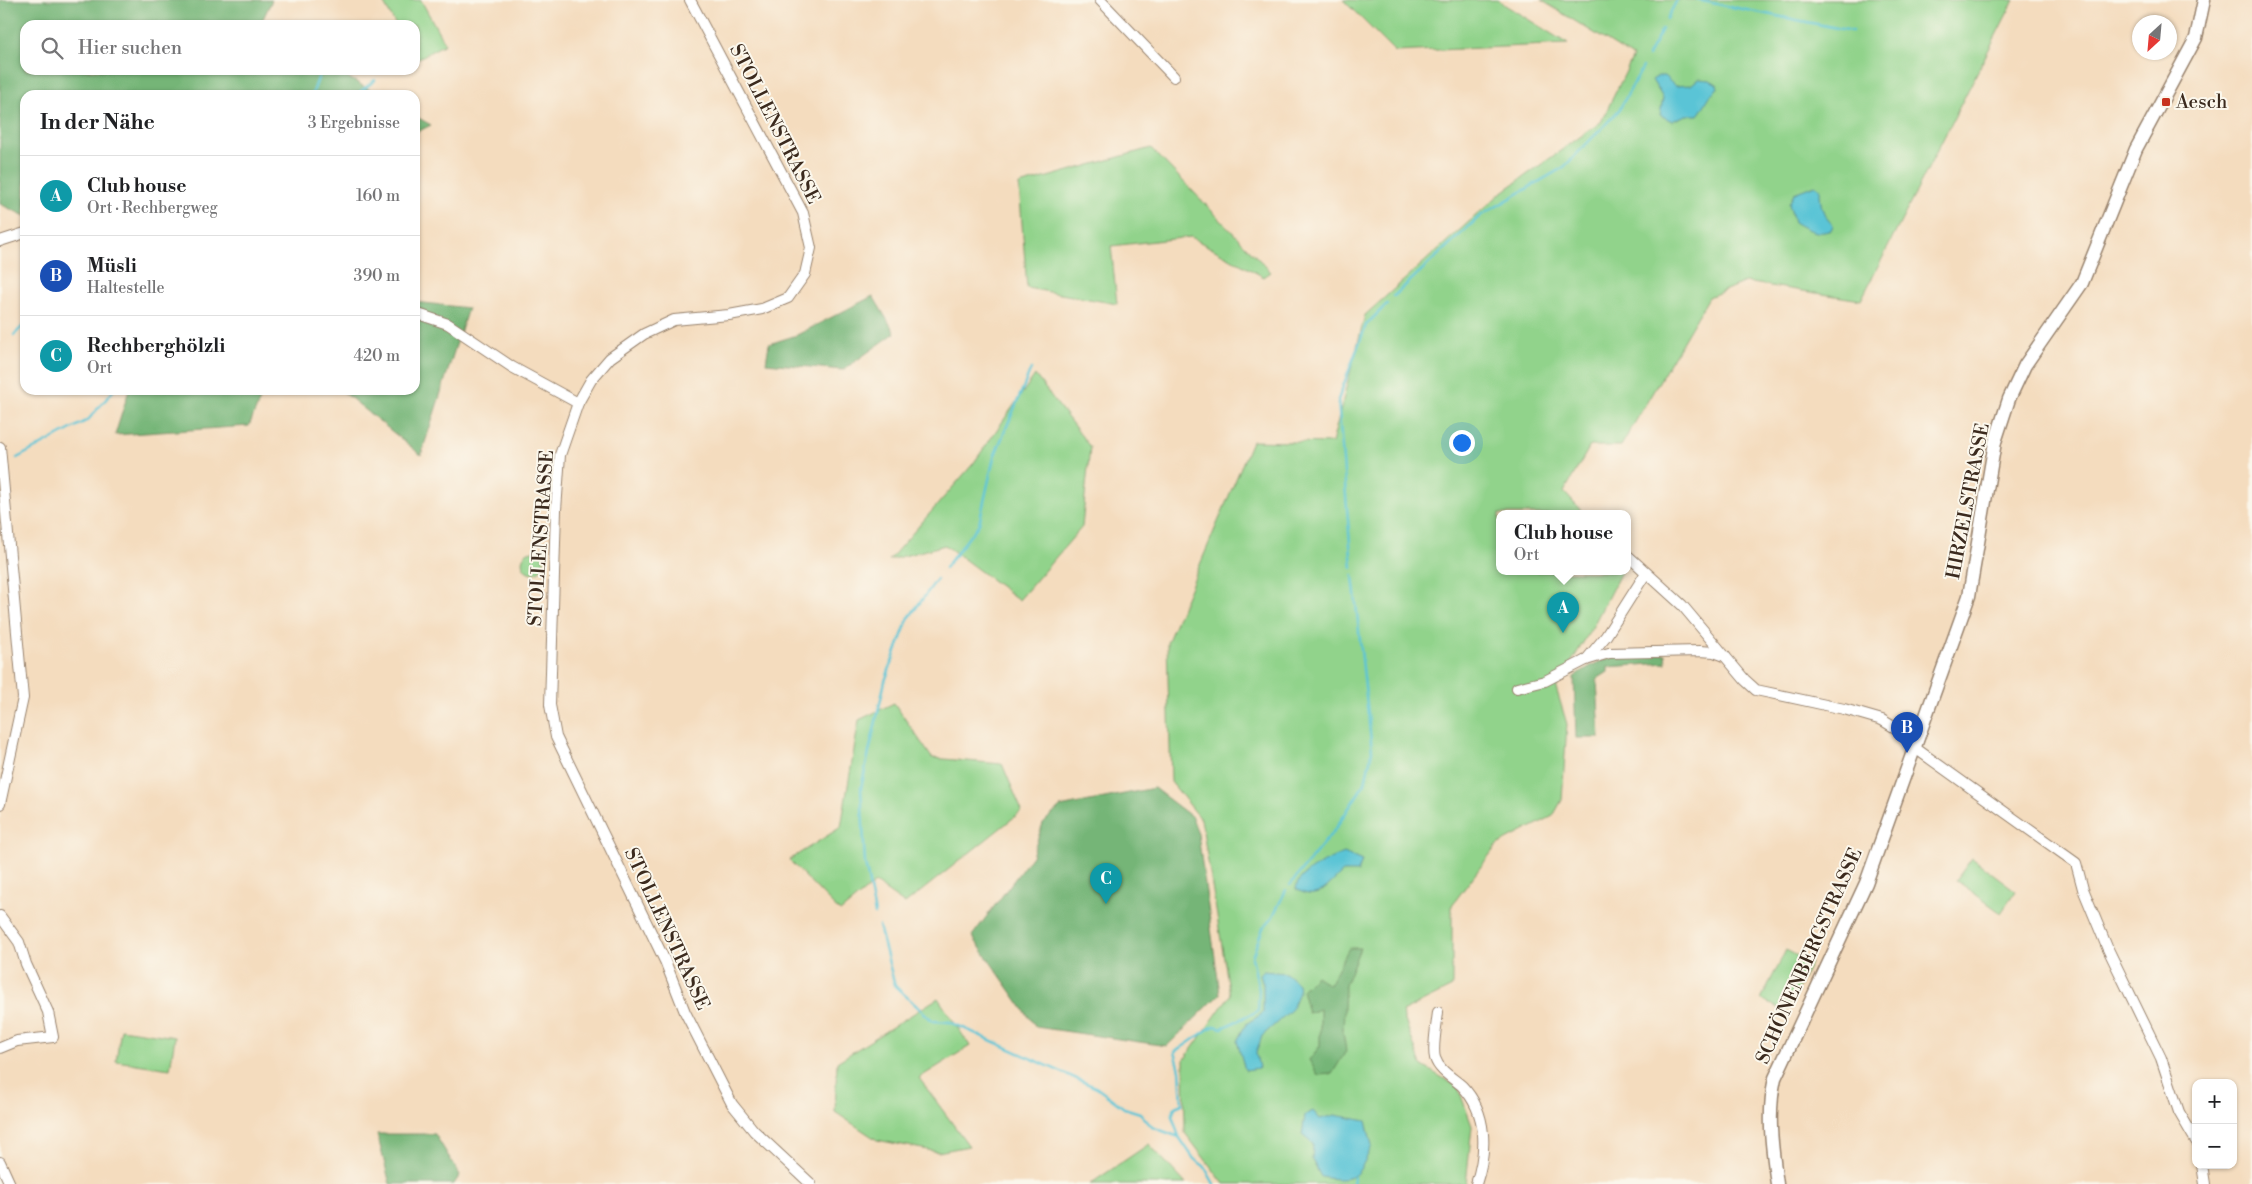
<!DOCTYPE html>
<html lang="de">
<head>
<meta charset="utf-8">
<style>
	body { margin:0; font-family:"Libre Bodoni",serif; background:#f6f6f6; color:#202124 }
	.controls { position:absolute; right:15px; bottom:15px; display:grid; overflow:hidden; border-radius:10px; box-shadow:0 1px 4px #0004 }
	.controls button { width:45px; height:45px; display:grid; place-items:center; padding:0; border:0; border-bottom:1px solid #e0e0e0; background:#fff; color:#202124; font:25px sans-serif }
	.compass { position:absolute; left:2132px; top:15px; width:45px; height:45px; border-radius:50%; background:#fff; box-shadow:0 1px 4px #0004; rotate:206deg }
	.you { position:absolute; left:1461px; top:442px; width:18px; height:18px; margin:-12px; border:4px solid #fff; border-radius:50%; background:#1a73e8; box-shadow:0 0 0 8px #1a73e833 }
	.badge { display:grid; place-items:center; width:32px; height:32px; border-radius:50%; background:#111827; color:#fff; font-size:16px; font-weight:700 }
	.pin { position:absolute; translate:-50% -41px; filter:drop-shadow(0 1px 2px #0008) }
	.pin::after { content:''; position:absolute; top:26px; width:18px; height:15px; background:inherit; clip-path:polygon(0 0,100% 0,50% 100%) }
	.popup { position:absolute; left:1496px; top:510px; width:135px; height:65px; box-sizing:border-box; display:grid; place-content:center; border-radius:10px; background:#fff; filter:drop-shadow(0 1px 4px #0005); font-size:16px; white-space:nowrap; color:#757577 }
	.popup b { font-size:19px; color:#202124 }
	.popup::after { content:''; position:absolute; left:50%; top:100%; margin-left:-10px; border:10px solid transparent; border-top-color:#fff }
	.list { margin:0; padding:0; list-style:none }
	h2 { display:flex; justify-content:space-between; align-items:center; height:65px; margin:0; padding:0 20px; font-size:21px }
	h2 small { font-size:16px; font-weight:400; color:#757577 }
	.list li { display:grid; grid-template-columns:32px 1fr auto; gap:15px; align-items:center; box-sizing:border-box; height:80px; padding:0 20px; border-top:1px solid #e0e0e0 }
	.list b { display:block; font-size:19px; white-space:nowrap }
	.list p { margin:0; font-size:16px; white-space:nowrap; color:#757577 }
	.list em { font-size:16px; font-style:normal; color:#757577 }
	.icon { flex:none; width:28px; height:28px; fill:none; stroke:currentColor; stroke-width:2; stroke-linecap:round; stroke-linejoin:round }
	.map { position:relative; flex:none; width:2252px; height:1184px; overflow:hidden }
	.search { position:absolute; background:#fff; box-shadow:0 1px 4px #0004; left:20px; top:20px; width:400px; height:55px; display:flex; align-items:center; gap:12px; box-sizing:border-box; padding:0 18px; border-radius:15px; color:#757577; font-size:19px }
	.panel { position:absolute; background:#fff; box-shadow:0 1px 4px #0004; left:20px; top:90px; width:400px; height:305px; border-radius:15px }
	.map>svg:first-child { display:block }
	.green { fill:#91d38b; stroke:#667e54 }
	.forest { fill:#74b577; stroke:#58704a }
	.water { fill:#5ac4d6; stroke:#4a777a }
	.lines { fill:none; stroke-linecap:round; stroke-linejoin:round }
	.stream { stroke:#5ac4d6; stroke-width:2.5 }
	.minor-casing { stroke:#98836e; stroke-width:12 }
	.tertiary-casing { stroke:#98836e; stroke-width:15 }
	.minor { stroke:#fff; stroke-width:10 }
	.tertiary { stroke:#fff; stroke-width:12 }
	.poi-dot { fill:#c8321e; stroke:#fbf7ec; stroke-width:2 }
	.labels { text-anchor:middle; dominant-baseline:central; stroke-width:4; stroke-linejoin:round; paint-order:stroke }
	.poi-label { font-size:19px; fill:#3b2a1e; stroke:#fbf7ec; text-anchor:start }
	.street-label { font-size:19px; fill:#3b2a1e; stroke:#fbf7ec }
</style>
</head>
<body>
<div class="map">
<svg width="2252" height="1184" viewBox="0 0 2252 1184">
	<rect width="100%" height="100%" fill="#fbf7ec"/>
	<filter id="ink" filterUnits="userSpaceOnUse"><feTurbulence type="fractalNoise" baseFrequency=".02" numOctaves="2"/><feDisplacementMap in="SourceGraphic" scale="10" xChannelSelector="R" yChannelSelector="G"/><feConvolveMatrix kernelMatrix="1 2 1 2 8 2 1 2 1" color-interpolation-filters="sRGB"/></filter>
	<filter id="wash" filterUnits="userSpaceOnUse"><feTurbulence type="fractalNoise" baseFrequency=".0096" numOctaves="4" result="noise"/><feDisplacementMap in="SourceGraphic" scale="20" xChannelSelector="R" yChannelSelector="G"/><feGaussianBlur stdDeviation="1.12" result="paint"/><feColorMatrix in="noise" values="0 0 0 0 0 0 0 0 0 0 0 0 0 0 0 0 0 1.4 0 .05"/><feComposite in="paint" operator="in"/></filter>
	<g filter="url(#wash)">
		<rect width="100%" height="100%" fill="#f4dcbe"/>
		<!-- green -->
		<g class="green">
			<polygon points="382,0 421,0 445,44 415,60 415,25 396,25"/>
			<polygon points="1343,0 1497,0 1568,44 1395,52"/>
			<polygon points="1541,0 2014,0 1861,300 1745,282 1709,297 1621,446 1590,446 1564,492 1584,514 1499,514 1499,572 1621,572 1593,626 1556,688 1567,724 1562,800 1553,816 1497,845 1452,905 1452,987 1402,1012 1421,1065 1458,1087 1472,1126 1466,1184 1224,1184 1185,1133 1184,1060 1230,995 1201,819 1171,782 1167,643 1252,441 1332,443 1365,315 1501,193 1601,122 1633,57"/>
			<polygon points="1151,148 1271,272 1264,277 1191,237 1111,246 1117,304 1027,288 1019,185"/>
			<polygon points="1035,375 1090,447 1082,527 1019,600 945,545 889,560 973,464"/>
			<circle cx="533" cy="562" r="11"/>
			<polygon points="894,703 932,758 1002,764 1022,811 905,904 875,883 840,912 789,860 841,827 859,720"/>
			<polygon points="1972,858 2016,891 2001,913 1956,880"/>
			<polygon points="1786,950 1811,963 1786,1012 1761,999"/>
			<polygon points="938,998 970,1046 919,1078 969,1146 938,1152 877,1140 835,1112 837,1062"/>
			<polygon points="121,1029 175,1037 170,1069 116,1061"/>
			<polygon points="1149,1144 1186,1184 1090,1184"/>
		</g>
		<!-- forest -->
		<g class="forest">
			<polygon points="0,0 272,0 260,25 25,25 25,70 335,70 379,95 25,95 25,216 0,204"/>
			<polygon points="415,116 431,125 415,133"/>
			<polygon points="873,296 895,333 843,370 766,363 769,344 797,335"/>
			<polygon points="415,302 468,308 421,455 341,390 415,390"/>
			<polygon points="129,390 264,390 249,426 115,435"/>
			<path d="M1665,654L1666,663L1608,667V672L1597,679L1600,738H1576L1574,677C1609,651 1624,656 1665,654Z"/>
			<polygon points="1154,788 1192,817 1198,834 1220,994 1167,1046 1036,1027 972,936 1032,856 1043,823 1060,807"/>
			<polygon points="1349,948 1360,948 1345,985 1343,1032 1346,1051 1332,1074 1318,1075 1309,1060 1320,1046 1320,1009 1308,1013 1302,990 1316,976 1329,985"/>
			<polygon points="377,1134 435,1134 460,1175 454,1184 390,1184"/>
		</g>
		<!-- water -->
		<g class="water">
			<path d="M1658,76H1664L1675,86L1691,85L1698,79L1710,80L1717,84L1718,88C1709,93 1705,107 1698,115H1686L1672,121L1660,115L1663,98L1652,80Z"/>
			<path d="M1815,185L1820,189C1820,204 1822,215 1833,225L1831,230C1817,236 1806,229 1794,222L1789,204L1794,193Z"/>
			<path d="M1344,853L1362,861L1358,872H1343C1327,886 1318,903 1296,889C1297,872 1331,859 1344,853Z"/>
			<polygon points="1263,971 1286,973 1298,984 1299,992 1292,1009 1262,1036 1256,1053 1259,1068 1245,1070 1237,1041 1246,1024 1263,1013 1263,984 1260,974"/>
			<path d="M1313,1111L1320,1119L1335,1115L1366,1121L1372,1146C1357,1177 1357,1183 1321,1177L1312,1160L1313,1144L1302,1135L1305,1115Z"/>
		</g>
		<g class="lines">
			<!-- stream -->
			<g class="stream">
				<polyline points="1697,0 1852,31"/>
				<polyline points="1667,19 1677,0"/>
				<polyline points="1648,56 1662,29"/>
				<polyline points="312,95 321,70"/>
				<polyline points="356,95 375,80"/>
				<polyline points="1603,127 1619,110 1643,67"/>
				<polyline points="1394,296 1480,216 1564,167 1601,129"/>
				<polyline points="14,335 25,324"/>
				<polyline points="17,458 88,420 114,390"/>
				<polyline points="945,568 979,524 994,457 1031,369"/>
				<polyline points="1352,568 1338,400 1366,325 1387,304"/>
				<polyline points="1290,885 1336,828 1365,783 1372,751 1353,576"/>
				<polyline points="875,914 865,863 861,788 885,681 908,619 937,579"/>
				<polyline points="879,926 895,986 933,1021 950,1022 1097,1088 1124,1108 1140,1113 1152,1127 1179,1137"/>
				<polyline points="1214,1184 1204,1166 1194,1159 1179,1137 1172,1116 1175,1107 1182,1104 1180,1070 1175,1052 1210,1028 1215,1026 1222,1028 1258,1011 1259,990 1252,957 1263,928 1272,918 1286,890"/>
				<polyline points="1353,1184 1354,1177"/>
			</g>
		</g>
	</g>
	<g filter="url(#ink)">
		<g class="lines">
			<!-- minor casing -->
			<g class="minor-casing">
				<g id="minor">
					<polyline points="690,0 803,213 811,248 805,274 788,298 762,309 729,315 674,320 644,334 610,358 591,380 578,403 560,455 556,510 550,705 556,737 665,961 685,1012 732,1104 754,1131 811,1184"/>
					<polyline points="1100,0 1174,77"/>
					<polyline points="0,241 25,233"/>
					<polyline points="415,313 448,324 512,367 578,403"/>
					<polyline points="0,447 23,698 0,804"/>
					<polyline points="1627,555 1682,605 1745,680 1756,690 1844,709 1882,720 1917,741"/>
					<polyline points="1586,660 1606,636 1646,573"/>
					<polyline points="1517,688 1545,681 1586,660 1609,653 1700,651 1714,652 1725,656"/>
					<polyline points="1915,748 2076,863 2083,889 2107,947 2161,1058 2179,1112 2196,1141"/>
					<polyline points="0,916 19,942 26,964 48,1012 53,1037 17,1041 0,1048"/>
					<path d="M1438,1012C1437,1023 1432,1048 1435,1058C1439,1071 1453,1078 1462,1086C1488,1113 1487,1151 1476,1184"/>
					<polyline points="0,1162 10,1184"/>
					<polyline points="2202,1165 2205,1184"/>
				</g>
			</g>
			<!-- tertiary casing -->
			<g class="tertiary-casing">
				<path id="tertiary" d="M1777,1184C1772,1148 1767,1114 1775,1078L1866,883L1969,596L1995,442L2009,399L2025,365L2082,283L2136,149L2196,38L2204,0"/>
			</g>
			<!-- minor -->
			<use href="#minor" class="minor"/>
			<!-- tertiary -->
			<use href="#tertiary" class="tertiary"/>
		</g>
	</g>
	<!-- markers -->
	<rect class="poi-dot" x="2161" y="97" width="10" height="10" rx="2.5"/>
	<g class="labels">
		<!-- poi labels -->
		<g class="poi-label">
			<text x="2176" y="102">Aesch</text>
		</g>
		<!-- street labels -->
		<g class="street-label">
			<text transform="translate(775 124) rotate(63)">STOLLENSTRASSE</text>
			<text transform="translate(1968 501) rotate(-79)">HIRZELSTRASSE</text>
			<text transform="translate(541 538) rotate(-86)">STOLLENSTRASSE</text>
			<text transform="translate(667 929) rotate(65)">STOLLENSTRASSE</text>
			<text transform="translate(1809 956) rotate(-66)">SCHÖNENBERGSTRASSE</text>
		</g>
	</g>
</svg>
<div class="controls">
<button>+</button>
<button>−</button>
</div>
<svg class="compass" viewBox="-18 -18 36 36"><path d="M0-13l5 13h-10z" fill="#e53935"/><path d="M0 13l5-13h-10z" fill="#757577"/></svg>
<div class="you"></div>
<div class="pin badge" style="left:1563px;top:633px;background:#0f9aa8">A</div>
<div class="popup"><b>Club house</b>Ort</div>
<div class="pin badge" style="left:1907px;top:753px;background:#1a4fb4">B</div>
<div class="pin badge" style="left:1106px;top:904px;background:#0f9aa8">C</div>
<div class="search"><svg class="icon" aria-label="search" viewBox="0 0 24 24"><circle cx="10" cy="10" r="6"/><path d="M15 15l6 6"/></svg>Hier suchen</div>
<section class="panel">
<h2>In der Nähe<small>3 Ergebnisse</small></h2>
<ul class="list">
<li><span class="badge" style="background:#0f9aa8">A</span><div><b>Club house</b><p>Ort · Rechbergweg</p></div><em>160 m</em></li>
<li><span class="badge" style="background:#1a4fb4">B</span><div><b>Müsli</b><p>Haltestelle</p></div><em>390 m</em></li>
<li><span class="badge" style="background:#0f9aa8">C</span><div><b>Rechberghölzli</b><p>Ort</p></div><em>420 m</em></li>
</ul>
</section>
</div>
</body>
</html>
